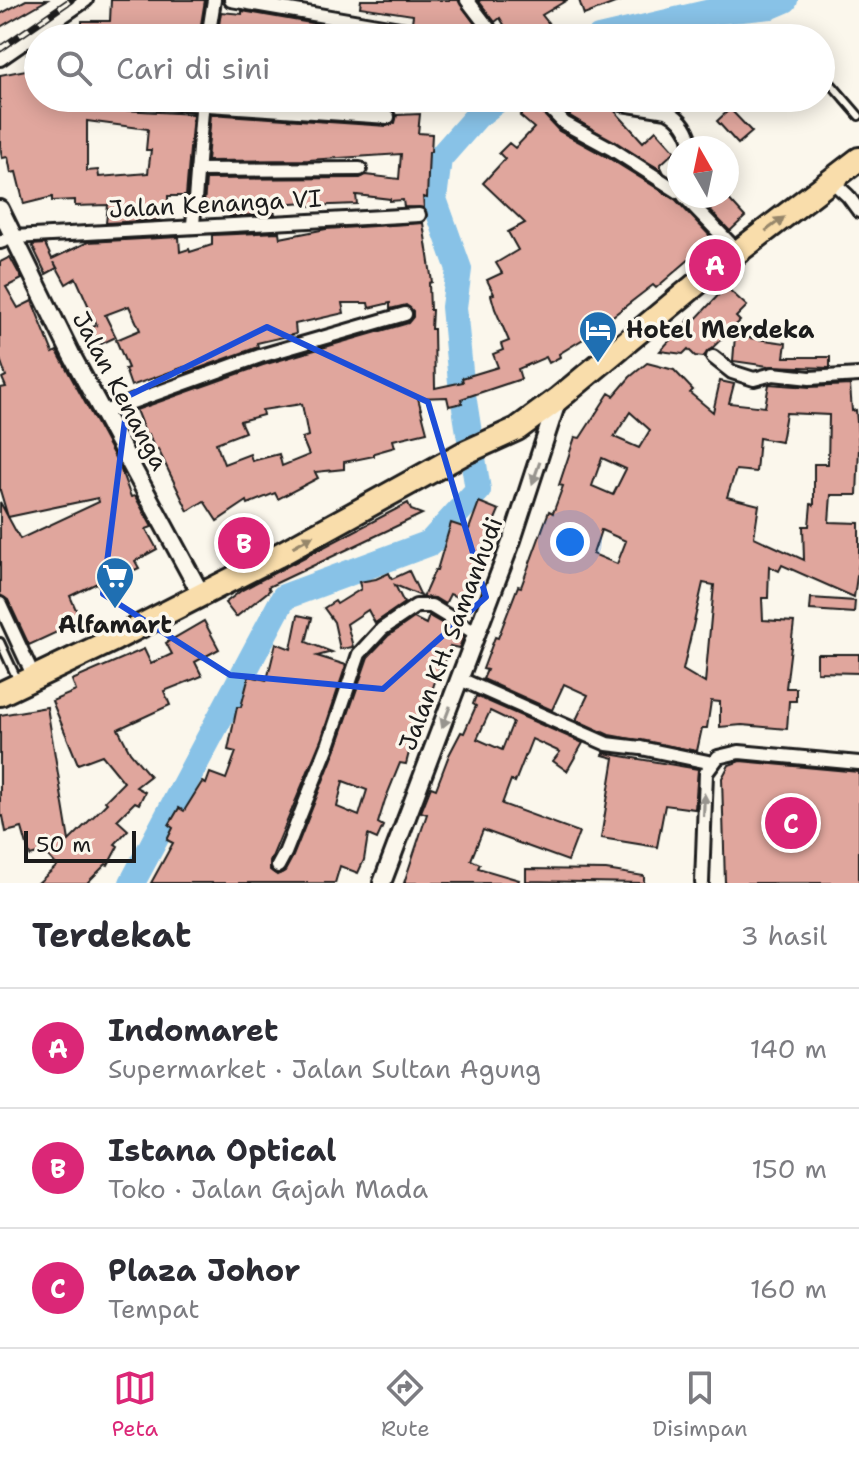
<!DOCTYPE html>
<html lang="id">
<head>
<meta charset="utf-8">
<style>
	body { margin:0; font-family:"Shantell Sans",sans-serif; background:#f7f7f7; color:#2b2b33 }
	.compass { position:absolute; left:667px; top:136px; width:72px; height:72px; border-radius:50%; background:#fff; box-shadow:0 4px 20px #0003; rotate:351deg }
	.scale { position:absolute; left:24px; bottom:20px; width:112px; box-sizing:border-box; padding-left:8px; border:4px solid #1c1c1c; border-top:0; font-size:22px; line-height:28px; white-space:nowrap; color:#1c1c1c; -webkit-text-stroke:6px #fbf7ec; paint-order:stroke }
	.you { position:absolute; left:570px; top:542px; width:28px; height:28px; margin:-20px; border:6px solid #fff; border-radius:50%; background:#1a73e8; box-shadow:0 0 0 12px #1a73e833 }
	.badge { display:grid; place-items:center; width:52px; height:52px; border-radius:50%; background:#db2777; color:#fff; font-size:26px; font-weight:700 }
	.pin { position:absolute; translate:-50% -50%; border:4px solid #fff; box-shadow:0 2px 8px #0006 }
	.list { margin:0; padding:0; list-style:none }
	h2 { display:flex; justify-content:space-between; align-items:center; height:104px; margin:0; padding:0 32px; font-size:34px }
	h2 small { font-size:26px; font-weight:400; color:#7c7c81 }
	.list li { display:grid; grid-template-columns:52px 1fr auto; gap:24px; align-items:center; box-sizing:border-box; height:120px; padding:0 32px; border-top:2px solid #e1e1e2 }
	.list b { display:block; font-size:30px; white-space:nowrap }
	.list p { margin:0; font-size:26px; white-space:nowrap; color:#7c7c81 }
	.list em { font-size:26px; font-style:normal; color:#7c7c81 }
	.icon { flex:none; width:44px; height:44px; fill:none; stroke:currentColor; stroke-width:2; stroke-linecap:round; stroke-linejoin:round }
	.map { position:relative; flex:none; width:859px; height:883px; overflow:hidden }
	.search { position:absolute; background:#fff; box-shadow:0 4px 20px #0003; left:24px; right:24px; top:24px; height:88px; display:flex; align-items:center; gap:20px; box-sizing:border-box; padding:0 28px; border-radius:44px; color:#7c7c81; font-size:30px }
	.sheet { height:464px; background:#fff }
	nav { display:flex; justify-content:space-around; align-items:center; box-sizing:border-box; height:112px; border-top:2px solid #e1e1e2; background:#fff; font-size:22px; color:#7c7c81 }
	nav a { display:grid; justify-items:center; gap:4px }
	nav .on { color:#db2777 }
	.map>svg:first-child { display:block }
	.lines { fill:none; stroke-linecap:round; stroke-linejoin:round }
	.river { stroke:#88c2e7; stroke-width:26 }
	.building { fill:#e0a69d; stroke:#1c1c1c; stroke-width:2; fill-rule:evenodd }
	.lane-casing { stroke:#1c1c1c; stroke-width:12 }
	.street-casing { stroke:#1c1c1c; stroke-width:18 }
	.secondary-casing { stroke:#1c1c1c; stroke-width:22 }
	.highway-casing { stroke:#1c1c1c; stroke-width:28 }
	.lane { stroke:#fbf7ec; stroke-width:6 }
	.street { stroke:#fbf7ec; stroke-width:12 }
	.secondary { stroke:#fbf7ec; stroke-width:16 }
	.highway { stroke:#f9ddab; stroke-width:22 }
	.rail-casing { stroke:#1c1c1c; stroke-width:7 }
	.rail { stroke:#fbf7ec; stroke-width:4; stroke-dasharray:12; stroke-linecap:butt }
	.oneway { fill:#96866b }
	.oneway2 { fill:#97948e }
	.marked { fill:none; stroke:#1d4ed8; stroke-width:6; stroke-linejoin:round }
	.labels { text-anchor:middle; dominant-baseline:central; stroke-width:7; stroke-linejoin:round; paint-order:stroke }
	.street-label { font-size:24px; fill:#1c1c1c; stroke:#fbf7ec }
	.poi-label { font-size:24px; font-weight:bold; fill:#1c1c1c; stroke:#fbf7ec; text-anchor:start }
</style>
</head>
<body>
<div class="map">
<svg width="859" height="883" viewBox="0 0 859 883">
	<rect width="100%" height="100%" fill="#fbf7ec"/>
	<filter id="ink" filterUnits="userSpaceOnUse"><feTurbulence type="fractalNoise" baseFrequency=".0125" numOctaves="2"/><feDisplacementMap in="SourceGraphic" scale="16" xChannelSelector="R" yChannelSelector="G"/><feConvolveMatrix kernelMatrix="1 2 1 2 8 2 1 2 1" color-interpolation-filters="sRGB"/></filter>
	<g filter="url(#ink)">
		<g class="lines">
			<!-- river -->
			<g class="river">
				<polyline points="599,38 711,12 771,6 785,0"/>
				<polyline points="132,883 284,597 430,543 478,490 461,382 454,307 459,269 434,199 439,159 477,116 500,98"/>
			</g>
		</g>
		<!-- building -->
		<g class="building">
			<polygon points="26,0 47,0 0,27 0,14"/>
			<polygon points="111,0 205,0 199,37 169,38 169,34 143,31 143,38 82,38 82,21 110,21"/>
			<polygon points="361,0 458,0 482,34 481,38 456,38 455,33 449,28 412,22 413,15 360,7"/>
			<polygon points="478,0 567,0 542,15 554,30 543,38 512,38 500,18 495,22"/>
			<polygon points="579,0 620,0 620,1 584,15"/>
			<polygon points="242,11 339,28 336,38 276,38 255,32 254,37 230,34 230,38 217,38 221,12 242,14"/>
			<path d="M27,54H38V98L71,102V107L193,114L186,196H168V208H159V220L106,223L108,205L75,206V200L52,201V197L24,204L16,172L11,173L8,157L2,158L0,145V75L26,70ZM87,121L148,129L146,150H151L148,173L99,177L98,170L87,171Z"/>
			<polygon points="561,98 603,98 643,142 656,130 675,151 660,165 663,171 570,116"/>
			<path d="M532,102L559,131L607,157L676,200L713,239L656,288L653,285L609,319L611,322L559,354L560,357L549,363L546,357L518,369L521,379L461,399L462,403L449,406L447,397L418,398L427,432L393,440L395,447L374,453V456L344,462V469L315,472L318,478L278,499L275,493L248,504L247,501L217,521L204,501L188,511L158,449L155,451L149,434L146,435L136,410L263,365L408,323L413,317V311L406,305L390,309V303L369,308L368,303H342L344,313L295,324L296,334L257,343L258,347L186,373L184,367L131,386L125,369L128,368L116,340L140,330L129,306L105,315L116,337L99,345L91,328L97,325L76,278L66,284L54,262L57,268L46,274L32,245L45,244L52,259L88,242L179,237L180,252L189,249L190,252L212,245V235L279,232L280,238L326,229L423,223L432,282L429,283L430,310H432L431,329H434L435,388L463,382L462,378L498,367L493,354L503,350L501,344L509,341L495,309L491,295L494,294L487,280L502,273L496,263L518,250L508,232L525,223L483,183L505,159L499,153L509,143L515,148L534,128L520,116ZM302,404L308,436L302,438L309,455L282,466L279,454L252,461L250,454L224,464L216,443L245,432L240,421L263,415L262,410Z"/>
			<polygon points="730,109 752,132 738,144 717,121"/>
			<polygon points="211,114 387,126 395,123 397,115 420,114 418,133 432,134 431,152 429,152 427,198 423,197 424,208 404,207 403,200 390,201 390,199 356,195 357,204 306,206 306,202 292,203 273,205 275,214 230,216 229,208 204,206 206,179 360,178 366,175 399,179 401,154 308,160 207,161"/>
			<polygon points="696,196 726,196 745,217 730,231"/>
			<polygon points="10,257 22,279 6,287 18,308 32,301 53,353 57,351 119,465 131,497 135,496 152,527 146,529 157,549 135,561 139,568 99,586 97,583 70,596 81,621 29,645 8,600 0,595 0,502 20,539 99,502 98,498 8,517 0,490 0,388 6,387 2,378 6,376 0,359 0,262"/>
			<polygon points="726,287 747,306 736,317 740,321 703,357 695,356 688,349 683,354 660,351 691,317 695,320"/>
			<polygon points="735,336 786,343 784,357 830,357 830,368 768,366 733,361"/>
			<path d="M647,363L674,370L693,390L690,393L713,412L720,381L734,384L729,403L765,407L769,384L810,387L850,385L852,411L856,410L859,447L857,495H831L829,522L859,523V563L854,597L782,565L779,571L769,566L768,598H762L763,620L794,622L786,688H796V701H789L787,729L742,725L720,727V702L711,701L707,728H702L697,751L609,735L576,720L588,695L564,684L552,710L483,679L487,670L483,669L495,637L498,638L518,586L521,587L549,511L553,513L563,486L559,485L575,437L580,438L609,393L614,396L630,377ZM630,412L650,430L639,448L614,437ZM786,413L829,415L828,464H814V505L811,504L809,526H803L804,560L754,537L759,505L727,497L736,470L756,472L759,438L781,442ZM602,458L626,469L613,495L592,486ZM601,530L626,541L617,564L593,554ZM703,583L714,585L705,683L683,670Z"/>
			<polygon points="479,502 499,510 490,531 494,532 476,579 471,577 462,599 450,594 445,604 435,598 423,597 435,570 437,570 451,523 469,529"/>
			<polygon points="408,503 411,510 422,514 268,587 270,590 236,617 225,603 242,590"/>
			<polygon points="409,571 421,596 395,585 404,603 375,623 368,610 347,624 353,647 340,649 334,622 324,608 335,601 337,604 361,589 359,582 376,579 389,573 392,579"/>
			<polygon points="811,598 855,601 854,613 810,610"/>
			<path d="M298,615L312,618L306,642L332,652L317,656L346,665L321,740L270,862V870L277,875L285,871L293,856L337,746L368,657L388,636L414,618L426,624L429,616L464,636L459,648L450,646L444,665L441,664L425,711H423L415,738L413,737L406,764L400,763L385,800L378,823L383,826L377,839L368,835L364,860L358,873L340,866L335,883H151L173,843L167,840L173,828L169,825L179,808L184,811L202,782L206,784L210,773L226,779L236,752L228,750L237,707H241L249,676L267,680L276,643L291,649ZM343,781L367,790L359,816L337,807Z"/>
			<polygon points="204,621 219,649 195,662 202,676 164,691 170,705 118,729 130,752 150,776 136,787 145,792 139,804 135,802 117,820 128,830 115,844 118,846 108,865 106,864 87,883 38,883 57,866 45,852 30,856 22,828 6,832 3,816 0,817 0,715 47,707 69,841 107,803 105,801 124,782 102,755 78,764 52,701 76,691 72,680 144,649 151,664 172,654 166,643"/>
			<polygon points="817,654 859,654 859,673 817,672"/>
			<path d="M476,696L583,743L567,771L553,761L560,752L532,739L515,782L511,780L502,804L579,832L568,861L483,830L471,860L480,864L478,868L519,880L518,883H404L427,814L421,812L431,787L436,789L449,755L461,732L464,733L476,706L473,704ZM490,711L513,722L502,750L477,739Z"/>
			<polygon points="604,753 698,769 695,809 665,805 657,847 601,838 614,758 603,755"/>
			<polygon points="740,761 859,772 859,883 725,883 722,778 729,765"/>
			<polygon points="526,869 606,870 644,876 644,883 526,881"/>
		</g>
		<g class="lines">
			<!-- lane casing -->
			<g class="lane-casing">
				<g id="lane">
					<polyline points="821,72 859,116"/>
					<polyline points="0,642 18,681"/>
				</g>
			</g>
			<!-- street casing -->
			<g class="street-casing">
				<g id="street">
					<polyline points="231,0 447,37"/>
					<polyline points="467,0 496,38"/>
					<polyline points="208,38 214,0"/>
					<polyline points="0,59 86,0"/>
					<polyline points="102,98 388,117"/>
					<polyline points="540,98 564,123 612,149 679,192"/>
					<path d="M622,104L667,111C682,119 690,131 692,148"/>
					<polyline points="197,170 360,169"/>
					<polyline points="832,181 848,196 859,211"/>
					<polyline points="684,196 738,252"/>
					<polyline points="193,225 203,98"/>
					<polyline points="0,242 14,237 419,215"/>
					<polyline points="713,357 732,372 754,379 773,374 810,378 859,375"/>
					<polyline points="104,412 260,356 405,314"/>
					<polyline points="0,604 34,677"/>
					<polyline points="460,679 607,744 641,748 713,763"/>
					<polyline points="278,866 285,853 329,743 359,654 382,629 416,606 431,606 477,634"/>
					<polyline points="702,883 706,773 718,757 739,752 859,763"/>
				</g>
			</g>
			<!-- secondary casing -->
			<g class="secondary-casing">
				<g id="secondary">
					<polyline points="0,209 71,354 201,594"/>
					<polyline points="382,883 512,540 558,399"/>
				</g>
			</g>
			<!-- highway casing -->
			<g class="highway-casing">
				<polyline id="highway" points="0,694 115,639 277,556 464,453 517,429 558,399 705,277 859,159"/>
			</g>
			<!-- lane -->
			<use href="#lane" class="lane"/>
			<!-- street -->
			<use href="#street" class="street"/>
			<!-- secondary -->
			<use href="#secondary" class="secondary"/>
			<!-- highway -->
			<use href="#highway" class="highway"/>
			<!-- rail casing -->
			<g class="rail-casing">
				<polyline id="rail" points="0,49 71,0"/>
			</g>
			<!-- rail -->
			<use href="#rail" class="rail"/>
		</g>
		<!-- one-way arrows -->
		<defs><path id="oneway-solid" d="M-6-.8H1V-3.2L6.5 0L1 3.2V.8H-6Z" transform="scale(2)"/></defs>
		<g class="oneway">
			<use href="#oneway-solid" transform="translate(775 224) rotate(-37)"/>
			<use href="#oneway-solid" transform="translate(303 541) rotate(-29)"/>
		</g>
		<g class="oneway2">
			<use href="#oneway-solid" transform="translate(536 473) rotate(109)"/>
			<use href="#oneway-solid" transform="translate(446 717) rotate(111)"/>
			<use href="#oneway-solid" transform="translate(704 805) rotate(-88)"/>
		</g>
	</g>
	<!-- marked area -->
	<path class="marked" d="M267,327L428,402L486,597L383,689L230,675L103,594L128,396Z"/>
	<!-- icons -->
	<defs>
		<g id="hotel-pin" transform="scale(2)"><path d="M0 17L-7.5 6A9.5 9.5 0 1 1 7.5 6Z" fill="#1f6fb2" stroke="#fbf7ec"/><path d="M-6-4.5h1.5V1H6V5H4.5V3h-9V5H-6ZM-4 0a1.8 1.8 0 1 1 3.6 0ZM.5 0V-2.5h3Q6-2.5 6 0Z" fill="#fff"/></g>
		<g id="supermarket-pin" transform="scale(2)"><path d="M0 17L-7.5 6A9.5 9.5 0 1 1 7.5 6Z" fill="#1f6fb2" stroke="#fbf7ec"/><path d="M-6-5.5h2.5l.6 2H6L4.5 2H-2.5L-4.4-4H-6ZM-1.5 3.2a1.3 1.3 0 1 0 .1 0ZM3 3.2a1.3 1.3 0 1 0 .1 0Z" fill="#fff"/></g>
	</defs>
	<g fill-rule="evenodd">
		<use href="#hotel-pin" x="598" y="330"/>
		<use href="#supermarket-pin" x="115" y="576"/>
	</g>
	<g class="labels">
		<!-- street labels -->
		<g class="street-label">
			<text transform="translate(215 204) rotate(-3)">Jalan Kenanga VI</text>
			<text transform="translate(120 391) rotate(62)">Jalan Kenanga</text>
			<text transform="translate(451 634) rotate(-69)">Jalan KH. Samanhudi</text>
		</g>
		<!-- poi labels -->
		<g class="poi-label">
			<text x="626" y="330">Hotel Merdeka</text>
			<text x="115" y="625" text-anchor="middle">Alfamart</text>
		</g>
	</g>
</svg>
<svg class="compass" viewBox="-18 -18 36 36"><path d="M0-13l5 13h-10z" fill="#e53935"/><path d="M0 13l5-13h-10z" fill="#7c7c81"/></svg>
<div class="scale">50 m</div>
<div class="you"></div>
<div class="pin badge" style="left:715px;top:265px">A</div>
<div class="pin badge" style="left:244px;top:543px">B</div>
<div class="pin badge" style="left:791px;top:823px">C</div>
<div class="search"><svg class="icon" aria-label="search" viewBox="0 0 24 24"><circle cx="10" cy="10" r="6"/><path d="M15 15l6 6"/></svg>Cari di sini</div>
</div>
<section class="sheet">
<h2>Terdekat<small>3 hasil</small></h2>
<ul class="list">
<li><span class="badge">A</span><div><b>Indomaret</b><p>Supermarket · Jalan Sultan Agung</p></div><em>140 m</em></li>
<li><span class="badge">B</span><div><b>Istana Optical</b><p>Toko · Jalan Gajah Mada</p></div><em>150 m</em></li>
<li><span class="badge">C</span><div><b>Plaza Johor</b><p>Tempat</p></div><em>160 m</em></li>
</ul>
</section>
<nav>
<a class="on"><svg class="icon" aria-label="map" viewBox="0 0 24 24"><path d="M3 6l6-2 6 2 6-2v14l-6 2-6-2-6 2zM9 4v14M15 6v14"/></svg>Peta</a>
<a><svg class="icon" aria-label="directions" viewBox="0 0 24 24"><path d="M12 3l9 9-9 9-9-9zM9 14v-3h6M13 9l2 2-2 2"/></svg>Rute</a>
<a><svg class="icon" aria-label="saved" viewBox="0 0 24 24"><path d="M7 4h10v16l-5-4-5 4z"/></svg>Disimpan</a>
</nav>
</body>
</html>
